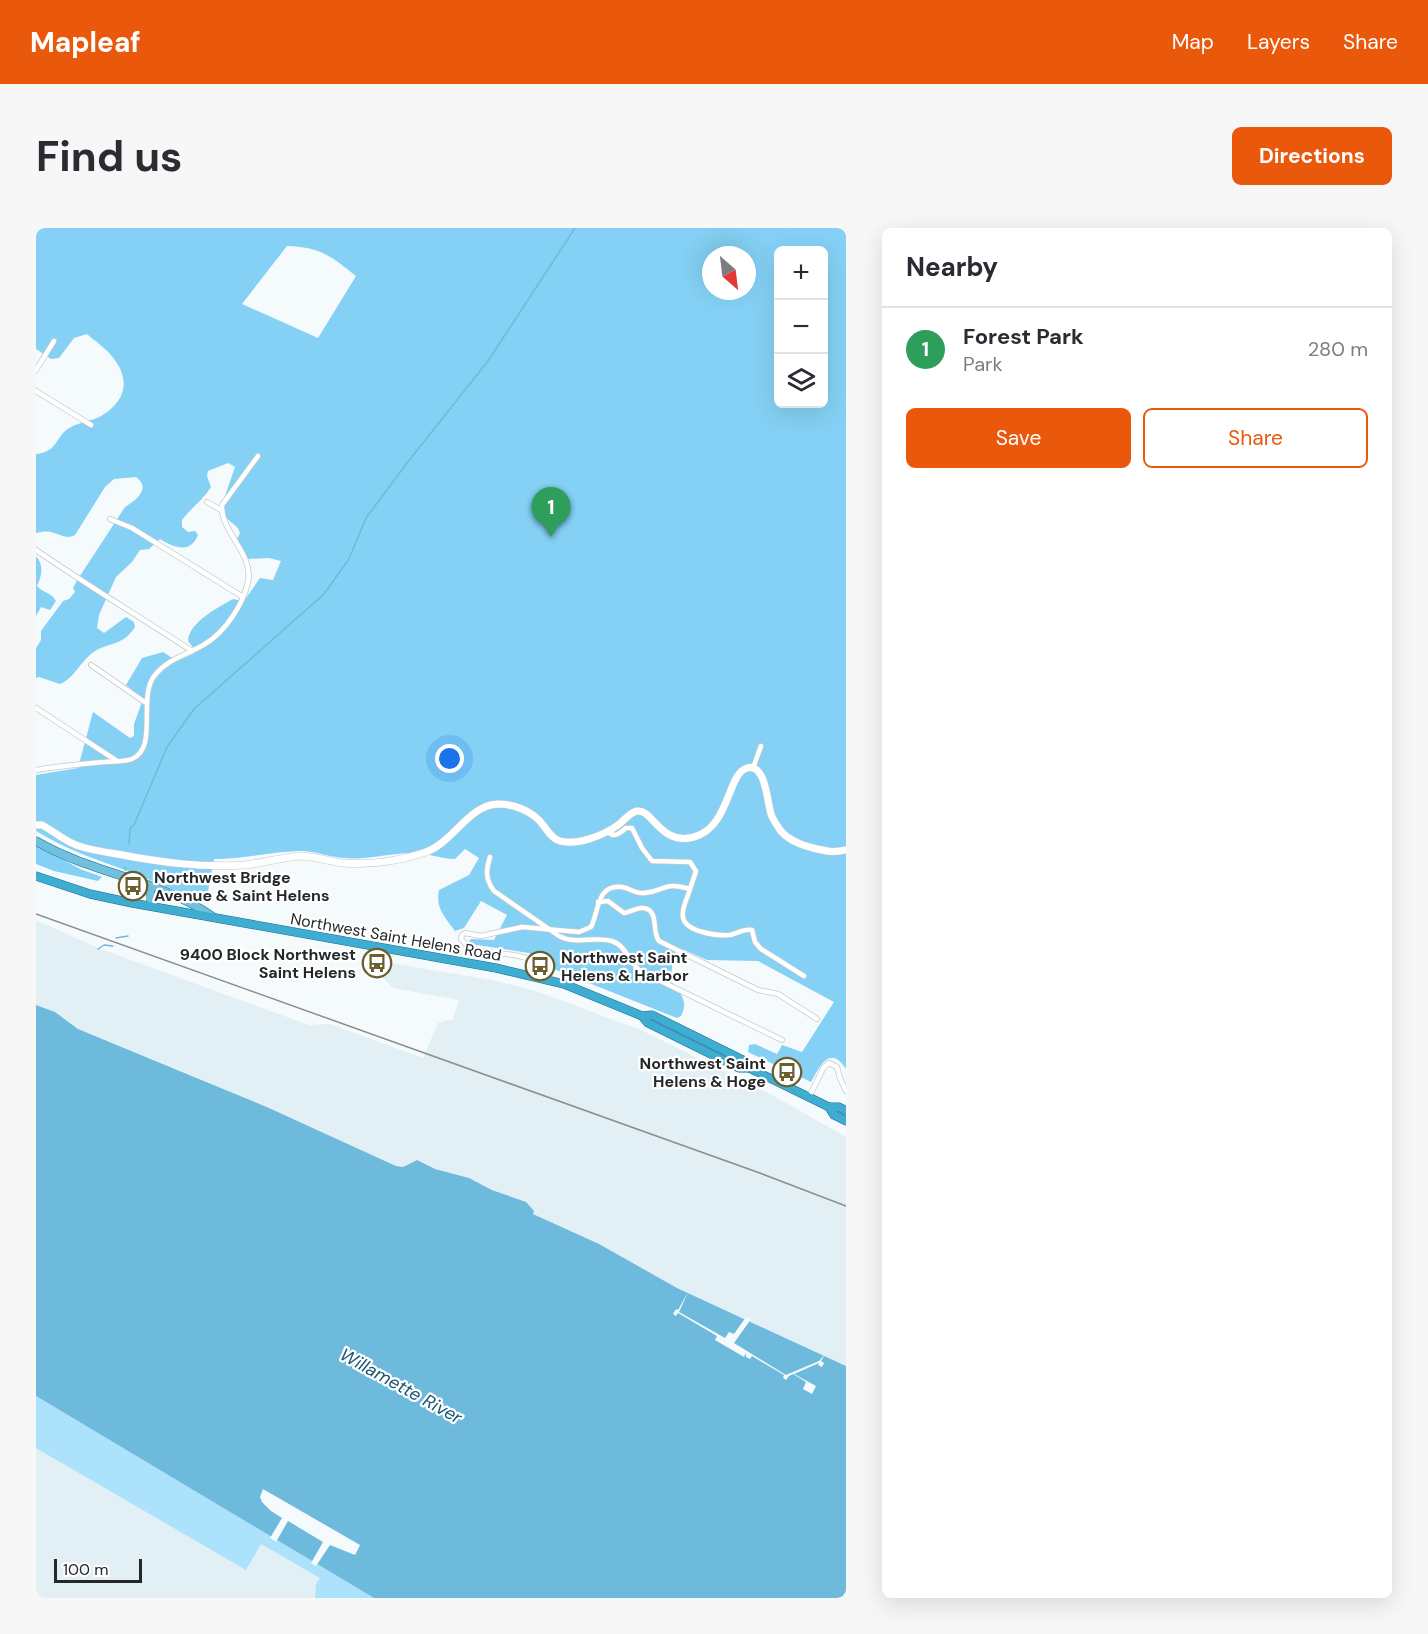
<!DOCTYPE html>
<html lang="en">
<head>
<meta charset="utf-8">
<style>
	body { margin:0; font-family:"DM Sans",sans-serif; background:#f7f7f7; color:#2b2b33 }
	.controls { position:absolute; right:18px; top:18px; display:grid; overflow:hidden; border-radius:9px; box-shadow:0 6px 24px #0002 }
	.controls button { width:54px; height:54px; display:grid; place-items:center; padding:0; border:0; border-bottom:2px solid #e1e1e2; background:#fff; color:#2b2b33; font:30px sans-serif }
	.compass { position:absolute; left:666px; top:18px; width:54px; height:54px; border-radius:50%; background:#fff; box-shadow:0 6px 24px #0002; rotate:152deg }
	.scale { position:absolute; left:18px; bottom:15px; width:88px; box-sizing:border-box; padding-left:6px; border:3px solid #252728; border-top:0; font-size:16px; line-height:21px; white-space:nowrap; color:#252728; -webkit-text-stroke:4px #fff; paint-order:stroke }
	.you { position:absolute; left:414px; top:531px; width:21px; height:21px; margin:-15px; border:4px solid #fff; border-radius:50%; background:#1a73e8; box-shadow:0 0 0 9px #1a73e833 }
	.badge { display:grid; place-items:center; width:39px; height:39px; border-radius:50%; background:#ea580c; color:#fff; font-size:20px; font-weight:700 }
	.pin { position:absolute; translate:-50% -50px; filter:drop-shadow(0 2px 3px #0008) }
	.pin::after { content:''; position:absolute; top:32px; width:21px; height:18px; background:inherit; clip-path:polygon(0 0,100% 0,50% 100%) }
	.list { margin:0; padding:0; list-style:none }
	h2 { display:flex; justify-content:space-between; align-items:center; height:78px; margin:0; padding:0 24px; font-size:26px }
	h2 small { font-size:20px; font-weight:400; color:#7c7c81 }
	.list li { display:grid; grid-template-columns:39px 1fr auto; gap:18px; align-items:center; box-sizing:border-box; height:84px; padding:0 24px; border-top:2px solid #e1e1e2 }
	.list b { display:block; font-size:22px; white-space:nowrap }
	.list p { margin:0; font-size:20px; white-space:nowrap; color:#7c7c81 }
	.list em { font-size:20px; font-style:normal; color:#7c7c81 }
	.actions { display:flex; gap:12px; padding:18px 24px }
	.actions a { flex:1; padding:14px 0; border:2px solid #ea580c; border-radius:9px; text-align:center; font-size:21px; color:#ea580c }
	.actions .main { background:#ea580c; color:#fff }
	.icon { flex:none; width:33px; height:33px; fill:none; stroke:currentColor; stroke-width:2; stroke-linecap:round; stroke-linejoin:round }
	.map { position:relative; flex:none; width:810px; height:1370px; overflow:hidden; border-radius:9px }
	header { display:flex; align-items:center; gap:36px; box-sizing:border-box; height:84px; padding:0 30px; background:#ea580c; color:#fff }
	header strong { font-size:28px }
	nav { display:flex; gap:33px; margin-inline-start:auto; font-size:21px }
	.intro { display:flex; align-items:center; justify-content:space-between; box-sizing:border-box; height:144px; padding:0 36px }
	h1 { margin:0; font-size:42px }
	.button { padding:15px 27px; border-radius:9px; background:#ea580c; color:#fff; font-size:21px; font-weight:700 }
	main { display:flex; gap:36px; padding:0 36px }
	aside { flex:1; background:#fff; border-radius:9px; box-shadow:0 6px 24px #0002 }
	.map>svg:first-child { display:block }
	.built { fill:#e2eff5; fill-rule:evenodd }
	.green { fill:#ade2fc }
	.forest { fill:#84d1f5; fill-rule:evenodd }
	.water { fill:#6dbadd }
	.pier { fill:#f5fafc }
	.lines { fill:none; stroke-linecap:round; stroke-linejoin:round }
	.stream { stroke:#6dbadd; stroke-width:1.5 }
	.minor-casing { stroke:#c4c9cb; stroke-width:6 }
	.secondary-casing { stroke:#c4c9cb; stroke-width:8 }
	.primary-casing { stroke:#17708f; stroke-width:9 }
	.trunk-casing { stroke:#17708f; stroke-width:9 }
	.minor { stroke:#fff; stroke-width:4.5 }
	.secondary { stroke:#fff; stroke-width:7 }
	.primary { stroke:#6fc1dd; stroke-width:8 }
	.trunk { stroke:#3facd2; stroke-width:8 }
	.rail { stroke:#8a8d8f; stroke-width:1.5 }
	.labels { text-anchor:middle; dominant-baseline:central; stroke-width:4.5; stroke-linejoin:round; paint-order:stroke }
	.poi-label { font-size:16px; font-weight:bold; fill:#252728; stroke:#fff; text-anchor:start }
	.street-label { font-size:16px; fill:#252728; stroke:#fff }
	.water-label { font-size:18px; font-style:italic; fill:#19566f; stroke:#fff }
</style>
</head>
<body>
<header>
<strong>Mapleaf</strong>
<nav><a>Map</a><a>Layers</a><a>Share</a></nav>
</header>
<div class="intro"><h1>Find us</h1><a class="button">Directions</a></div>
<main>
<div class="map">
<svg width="810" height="1370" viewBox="0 0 810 1370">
	<rect width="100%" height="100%" fill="#f5fafc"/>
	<!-- built -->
	<g class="built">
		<path d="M0,692L62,720L273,797L294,796L387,830L402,795L417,791L423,772L357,760L339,742L336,732L461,753L503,764L607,803L736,867L810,909V1138L641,1060L603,1039L595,1053L626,1054L628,1056L626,1058L624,1055H594L565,1039L563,1042L566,1044L563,1048L559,1045L562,1038L552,1033L548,1040L522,1027L526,1020L513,1013L509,1020L505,1017L510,1012L493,1003L489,1009L484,1007L486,1003L490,1005L491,1002L471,968L433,950L399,941L381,932L367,939L360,938L233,880L138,840L137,864L149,868L152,861L154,862L152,866L161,869L159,872L152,869L147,870L164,877L163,880L148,872L147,874L144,873V871L119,861L117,862L114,861V859L98,853L97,854L92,852L94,849L126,862L132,856L133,838L42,801L19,784L0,777ZM474,969L489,974L498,983L497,986L553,1012L546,1026L535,1020L533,1022L491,999ZM561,1016L600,1038L593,1052L553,1031Z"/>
		<polygon points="0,1168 236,1308 338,1370 0,1370"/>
	</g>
	<!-- green -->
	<polygon class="green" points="0,1168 338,1370 279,1370 280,1356 284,1350 225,1316 210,1342 0,1220"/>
	<!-- forest -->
	<g class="forest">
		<path d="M0,0H810V841C794,816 784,838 775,854L712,824L713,817L719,816L741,826L746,817L766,824L798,774L722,733L671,732L646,721L637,726L635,753C644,765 653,773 645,788L641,790L500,734L498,730L493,725L434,716L432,715L435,711L458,712L471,687L445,673L428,700L419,703C409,689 399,680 403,662L433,647L443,630L429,621L419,631C403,631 388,623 373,625C351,626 329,632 308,630C292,629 278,622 262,623C234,624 207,631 178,631L170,674C146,665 121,655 97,645C62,632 33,623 0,603V547L42,540L57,484L94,510L98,508V496L107,471L90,457L106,430L127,424L141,433L155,427L160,423L152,413C153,394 183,379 197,371L208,373L224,350L237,352L245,333L233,330L212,331L202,323L199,315L204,305L202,300L189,289V268L199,239L192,235L172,243L171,248L175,259C167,272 155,280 146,292V299L152,304L159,303L162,307C154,327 137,319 124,311L113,321L104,322L96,334L80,349L63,387L61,400L68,405L90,389L98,394L99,399C87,418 74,414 59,423C45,432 38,451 24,456L3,449L0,450V420L5,412V403L27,373L33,371L39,364L37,360L40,354L89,279C101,272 115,260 100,249L78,251L69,259L39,307C29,312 25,306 15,304C11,303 4,304 0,305V226C23,224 19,207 35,199C44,194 56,193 65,188C89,174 95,153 78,131C71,121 59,113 51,106L38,110L23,130L15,131L0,121ZM251,18C284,19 295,28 320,48L282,110L206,76ZM742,22H788V176H742ZM675,27H711V63H675Z"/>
		<path d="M0,328C8,337 6,348 1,358C7,365 15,364 20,373L14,382L5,379L0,388Z"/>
		<polygon points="0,616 44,641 66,649 62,653 18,643 0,636"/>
	</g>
	<!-- water -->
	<polygon class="water" points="0,777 19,784 42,801 233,880 360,938 367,939 381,932 399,941 433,950 456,962 490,974 498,983 497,986 563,1016 641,1060 810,1138 810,1370 338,1370 0,1168"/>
	<!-- pier -->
	<g class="pier">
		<polygon points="652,1064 643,1084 689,1110 693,1104 698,1106 710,1089 715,1091 698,1115 750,1147 783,1133 789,1126 785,1133 788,1135 786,1139 782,1137 783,1135 758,1146 780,1158 776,1166 767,1161 770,1154 757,1146 753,1148 750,1152 747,1150 748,1147 716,1128 714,1131 710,1129 710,1125 708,1129 679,1112 681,1108 642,1085 640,1088 637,1086 640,1081 642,1082"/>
		<polygon points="227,1261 324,1317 319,1327 294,1317 280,1338 275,1335 287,1314 252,1293 240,1314 234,1310 246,1290 235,1283 226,1274 224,1269"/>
	</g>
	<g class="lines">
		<!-- stream -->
		<g class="stream">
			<polyline points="93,616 94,600 98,597 131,519 158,481 288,366 313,331 330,290 371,235 452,133 539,0"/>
			<polyline points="89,642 89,639"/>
			<polyline points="80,710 92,708"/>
			<polyline points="62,721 68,717 77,718"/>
		</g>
		<!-- minor casing -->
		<g class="minor-casing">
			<g id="minor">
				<polyline points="0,142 18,113"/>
				<polyline points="0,163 55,197"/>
				<polyline points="171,274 185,282"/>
				<polyline points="74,291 96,300 207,369"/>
				<path d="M0,322C51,357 104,389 156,423"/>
				<polyline points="55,437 110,475"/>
				<polyline points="0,480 81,533"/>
				<polyline points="717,540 725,518"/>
				<path d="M0,542C23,538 45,536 68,534C76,533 88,534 96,531C123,520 101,468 119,447C133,430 151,427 169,416C189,404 207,377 212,354C218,325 184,304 186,277L222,228"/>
				<path d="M454,629C450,642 449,651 458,663L523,708C540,717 558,708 576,713C591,718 593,736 606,744L746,812"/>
				<path d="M654,661C652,669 645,681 647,689C649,704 681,708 693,707C701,706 708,700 716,702L719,714L725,721L768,748"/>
				<path d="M562,674L572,673L588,685C595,684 601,679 607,680C624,682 615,703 623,713L722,762L742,766L781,791"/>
				<path d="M495,748L496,738L493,731C473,722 439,730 425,711L426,707L429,705L445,708L486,699L543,704L555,699C563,684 560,656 586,659C594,660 599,666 608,665C631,663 626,653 654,661L660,643L654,634L616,633L606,620L596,600H590C584,605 578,611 571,603"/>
				<polyline points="773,869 788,839 793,835 801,839 804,850 810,863"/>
			</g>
		</g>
		<!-- secondary casing -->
		<g class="secondary-casing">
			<path id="secondary" d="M0,597H6C19,604 30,614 43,618C55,622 68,624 81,626C123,634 165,640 209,637C228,635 246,629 265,628C280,628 293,634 307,635C334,637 362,633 387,625C417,616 431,578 461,576C478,576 497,583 507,597C512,603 516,611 524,613C541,618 568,607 582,597C588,593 594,584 601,583C617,581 624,618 658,609C694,599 691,546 711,540C730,535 731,574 735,586C737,592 741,597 744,602C752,612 765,617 777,620C789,623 798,625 810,622"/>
		</g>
		<!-- primary casing -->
		<g class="primary-casing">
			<g id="primary">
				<path d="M0,613C56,646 124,651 177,689"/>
				<polyline points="109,656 115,666 115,678"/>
			</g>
		</g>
		<!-- trunk casing -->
		<g class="trunk-casing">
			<g id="trunk">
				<polyline points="0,648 54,666 96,675 460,740 528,756 606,788 616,787 707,832 713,840 793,879 803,879 810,883"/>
				<polyline points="606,788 612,795 703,840 713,840"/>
				<polyline points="793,879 798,887 810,893"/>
			</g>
		</g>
		<!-- minor -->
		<use href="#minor" class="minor"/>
		<!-- secondary -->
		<use href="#secondary" class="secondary"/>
		<!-- primary -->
		<use href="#primary" class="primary"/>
		<!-- trunk -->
		<use href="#trunk" class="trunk"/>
		<!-- rail -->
		<polyline class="rail" points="0,686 721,944 810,978"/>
	</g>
	<!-- icons -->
	<defs>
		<g id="bus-ring" transform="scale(1.5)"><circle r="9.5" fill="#fff" stroke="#6a5f2c" stroke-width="1.5"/><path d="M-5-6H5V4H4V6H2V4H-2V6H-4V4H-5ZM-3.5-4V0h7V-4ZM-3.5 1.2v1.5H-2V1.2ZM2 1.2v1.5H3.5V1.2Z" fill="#6a5f2c"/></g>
	</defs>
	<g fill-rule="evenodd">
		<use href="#bus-ring" x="97" y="658"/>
		<use href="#bus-ring" x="341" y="735"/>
		<use href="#bus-ring" x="504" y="738"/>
		<use href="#bus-ring" x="751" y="844"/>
	</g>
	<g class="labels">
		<!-- poi labels -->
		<g class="poi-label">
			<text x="118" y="649">Northwest Bridge<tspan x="118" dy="18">Avenue &amp; Saint Helens</tspan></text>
			<text x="320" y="726" text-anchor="end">9400 Block Northwest<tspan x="320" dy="18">Saint Helens</tspan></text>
			<text x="525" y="729">Northwest Saint<tspan x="525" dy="18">Helens &amp; Harbor</tspan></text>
			<text x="730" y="835" text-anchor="end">Northwest Saint<tspan x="730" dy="18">Helens &amp; Hoge</tspan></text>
		</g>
		<!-- street labels -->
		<g class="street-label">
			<text transform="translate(360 709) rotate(10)">Northwest Saint Helens Road</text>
		</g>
		<!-- water labels -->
		<g class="water-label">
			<text transform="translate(365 1158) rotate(29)">Willamette River</text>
		</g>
	</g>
</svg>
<div class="controls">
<button>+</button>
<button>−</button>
<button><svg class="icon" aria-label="layers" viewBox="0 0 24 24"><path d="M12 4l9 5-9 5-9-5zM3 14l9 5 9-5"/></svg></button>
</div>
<svg class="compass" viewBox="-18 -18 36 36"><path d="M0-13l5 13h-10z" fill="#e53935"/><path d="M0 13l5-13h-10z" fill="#7c7c81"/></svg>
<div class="scale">100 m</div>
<div class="you"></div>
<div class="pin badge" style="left:515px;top:309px;background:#2e9e5b">1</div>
</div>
<aside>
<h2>Nearby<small></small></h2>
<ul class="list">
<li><span class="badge" style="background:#2e9e5b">1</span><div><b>Forest Park</b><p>Park</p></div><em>280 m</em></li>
</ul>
<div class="actions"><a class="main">Save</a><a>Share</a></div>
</aside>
</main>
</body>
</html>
